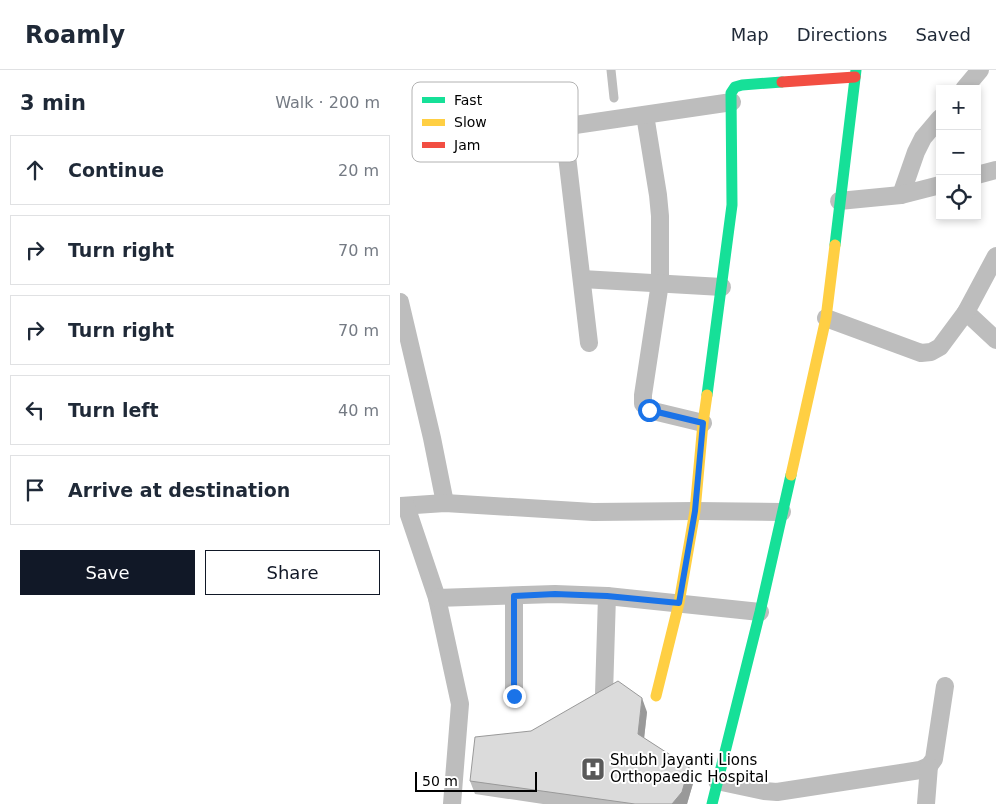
<!DOCTYPE html>
<html lang="en">
<head>
<meta charset="utf-8">
<style>
	body { margin:0; font-family:"DejaVu Sans",sans-serif; background:#f2f2f3; color:#1f2937 }
	.controls { position:absolute; right:15px; top:15px; display:grid; overflow:hidden; border-radius:0px; box-shadow:0 2px 8px #0003 }
	.controls button { width:45px; height:45px; display:grid; place-items:center; padding:0; border:0; border-bottom:1px solid #e0e1e3; background:#fff; color:#1f2937; font:25px sans-serif }
	.scale { position:absolute; left:15px; bottom:12px; width:122px; box-sizing:border-box; padding-left:5px; border:2px solid #000; border-top:0; font-size:14px; line-height:18px; white-space:nowrap; color:#000; -webkit-text-stroke:4px #fff; paint-order:stroke }
	.stop { position:absolute; width:15px; height:15px; margin:-11px; border:4px solid #1a73e8; border-radius:50%; background:#fff }
	.stop.end { background:#1a73e8; border-color:#fff; box-shadow:0 1px 5px #0008 }
	.list { margin:0; padding:0; list-style:none }
	h2 { display:flex; justify-content:space-between; align-items:center; height:65px; margin:0; padding:0 20px; font-size:21px }
	h2 small { font-size:16px; font-weight:400; color:#747a83 }
	.list li { display:grid; grid-template-columns:32px 1fr auto; gap:15px; align-items:center; box-sizing:border-box; height:70px; margin:0 10px 10px; padding:0 10px; border:1px solid #e0e1e3; border-radius:0px }
	.list b { display:block; font-size:19px; white-space:nowrap }
	.list em { font-size:16px; font-style:normal; color:#747a83 }
	.actions { display:flex; gap:10px; padding:15px 20px }
	.actions a { flex:1; padding:11px 0; border:1px solid #111827; border-radius:0px; text-align:center; font-size:18px; color:#111827 }
	.actions .main { background:#111827; color:#fff }
	.icon { flex:none; width:28px; height:28px; fill:none; stroke:currentColor; stroke-width:2; stroke-linecap:round; stroke-linejoin:round }
	.map { position:relative; flex:none; width:596px; height:734px; overflow:hidden }
	header { display:flex; align-items:center; gap:30px; box-sizing:border-box; height:70px; padding:0 25px; background:#fff; border-bottom:1px solid #e0e1e3 }
	header strong { font-size:24px }
	nav { display:flex; gap:28px; margin-inline-start:auto; font-size:18px }
	main { display:flex }
	aside { flex:1; background:#fff }
	.map>svg:first-child { display:block }
	.lines { fill:none; stroke-linecap:round; stroke-linejoin:round }
	.lane { stroke:#bdbdbd; stroke-width:9 }
	.street { stroke:#bdbdbd; stroke-width:18 }
	.fast { stroke:#16e098; stroke-width:11 }
	.slow { stroke:#ffcf43; stroke-width:11 }
	.jam { stroke:#f24e42; stroke-width:11 }
	.wall { fill:#bcbcbc }
	.shaded-wall { fill:#999 }
	.building { fill:#dbdbdb; stroke:#999 }
	.route { stroke:#1a73e8; stroke-width:6 }
	.labels { text-anchor:middle; dominant-baseline:central; stroke-width:4; stroke-linejoin:round; paint-order:stroke }
	.poi-label { font-size:15px; fill:#000; stroke:#fff; text-anchor:start }
	.key { fill:#fff; stroke:#b2b2b2; stroke-width:1 }
	.key-label { font-size:14px; fill:#000 }
</style>
</head>
<body>
<header>
<strong>Roamly</strong>
<nav><a>Map</a><a>Directions</a><a>Saved</a></nav>
</header>
<main>
<aside>
<h2>3 min<small>Walk · 200 m</small></h2>
<ul class="list">
<li><svg class="icon" aria-label="ahead" viewBox="0 0 24 24"><path d="M12 20V5M6 11l6-6 6 6"/></svg><div><b>Continue</b></div><em>20 m</em></li>
<li><svg class="icon" aria-label="right" viewBox="0 0 24 24"><path d="M7 20v-9h11M14 6l5 5-5 5"/></svg><div><b>Turn right</b></div><em>70 m</em></li>
<li><svg class="icon" aria-label="right" viewBox="0 0 24 24"><path d="M7 20v-9h11M14 6l5 5-5 5"/></svg><div><b>Turn right</b></div><em>70 m</em></li>
<li><svg class="icon" aria-label="left" viewBox="0 0 24 24"><path d="M17 20v-9H6M10 6l-5 5 5 5"/></svg><div><b>Turn left</b></div><em>40 m</em></li>
<li><svg class="icon" aria-label="arrive" viewBox="0 0 24 24"><path d="M6 21V4h12l-3 4 3 4H6"/></svg><div><b>Arrive at destination</b></div></li>
</ul>
<div class="actions"><a class="main">Save</a><a>Share</a></div>
</aside>
<div class="map">
<svg width="596" height="734" viewBox="0 0 596 734">
	<rect width="100%" height="100%" fill="#fff"/>
	<g class="lines">
		<!-- lane -->
		<polyline class="lane" points="211,0 214,28"/>
		<!-- street -->
		<g class="street">
			<polyline points="564,19 580,0"/>
			<polyline points="245,45 258,125 260,146 260,213 243,325 243,334 249,340 303,353"/>
			<polyline points="577,105 596,100"/>
			<polyline points="501,125 516,82 523,68 540,48"/>
			<polyline points="439,131 501,125 540,115"/>
			<polyline points="182,209 322,217"/>
			<polyline points="0,232 32,368 45,433"/>
			<polyline points="566,242 596,270"/>
			<polyline points="426,248 521,283 531,282 540,277 566,242 596,186"/>
			<polyline points="189,273 165,69 168,61 175,55 332,32"/>
			<polyline points="0,436 45,433 193,442 295,441 382,442"/>
			<polyline points="6,436 37,528 60,634 52,734"/>
			<polyline points="114,526 114,626"/>
			<polyline points="37,528 155,524 207,526 360,542"/>
			<polyline points="204,624 207,526"/>
			<polyline points="317,711 364,721 377,722 520,700 529,696 534,689 545,616"/>
			<polyline points="526,734 529,696"/>
		</g>
		<!-- fast -->
		<g class="fast">
			<polyline points="435,175 456,0"/>
			<polyline points="307,325 332,135 331,23 335,17 342,15 382,12"/>
			<polyline points="312,734 360,542 391,405"/>
		</g>
		<!-- slow -->
		<g class="slow">
			<polyline points="391,405 426,248 435,175"/>
			<polyline points="256,626 279,533 295,441 303,353 307,325"/>
		</g>
		<!-- jam -->
		<polyline class="jam" points="382,12 455,7"/>
	</g>
	<!-- wall -->
	<polygon class="wall" points="247,642 244,668 289,697 294,710 287,734 143,734 75,724 70,711 131,661"/>
	<!-- shaded-wall -->
	<g class="shaded-wall">
		<polygon points="242,628 247,642 243,678 238,664"/>
		<polygon points="289,697 294,710 287,734 272,734"/>
	</g>
	<!-- building -->
	<polygon class="building" points="218,611 242,628 238,664 289,697 282,722 272,734 235,734 70,711 75,667 131,661"/>
	<g class="lines">
		<!-- route -->
		<polyline class="route" points="114,626 114,526 155,524 207,526 279,533 295,441 303,353 249,340"/>
	</g>
	<!-- icons -->
	<defs>
		<g id="hospital-square" transform="scale(1.25)"><rect x="-9" y="-9" width="18" height="18" rx="4" fill="#595959" stroke="#fff"/><path d="M-5-5h3v3.5h4V-5h3V5h-3V1.5h-4V5h-3Z" fill="#fff"/></g>
	</defs>
	<g fill-rule="evenodd">
		<use href="#hospital-square" x="193" y="699"/>
	</g>
	<g class="labels">
		<!-- poi labels -->
		<g class="poi-label">
			<text x="210" y="690">Shubh Jayanti Lions<tspan x="210" dy="17">Orthopaedic Hospital</tspan></text>
		</g>
	</g>
	<!-- legend -->
	<rect x="12" y="12" width="166" height="80" rx="8" class="key"/>
	<rect x="22" y="27" width="23" height="6" fill="#16e098"/>
	<rect x="22" y="49" width="23" height="7" fill="#ffcf43"/>
	<rect x="22" y="72" width="23" height="6" fill="#f24e42"/>
	<g class="key-label">
		<text x="54" y="35">Fast</text>
		<text x="54" y="57">Slow</text>
		<text x="54" y="80">Jam</text>
	</g>
</svg>
<div class="controls">
<button>+</button>
<button>−</button>
<button><svg class="icon" aria-label="locate" viewBox="0 0 24 24"><circle cx="12" cy="12" r="6"/><path d="M12 2v4M12 18v4M2 12h4M18 12h4"/></svg></button>
</div>
<div class="scale">50 m</div>
<div class="stop" style="left:249px;top:340px"></div>
<div class="stop end" style="left:114px;top:626px"></div>
</div>
</main>
</body>
</html>
